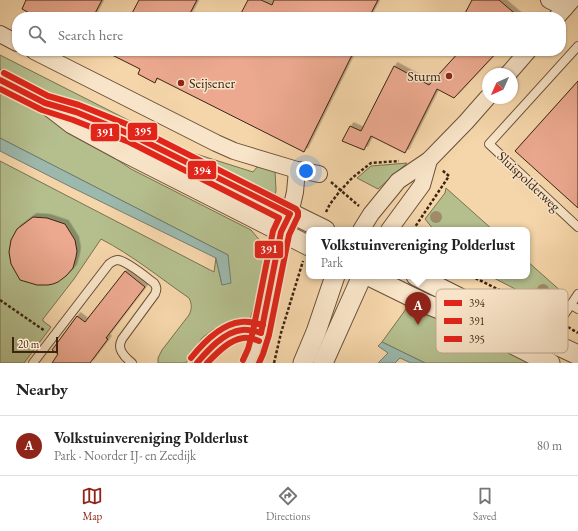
<!DOCTYPE html>
<html lang="en">
<head>
<meta charset="utf-8">
<style>
	body { margin:0; font-family:"EB Garamond",serif; background:#f2f2f2; color:#222 }
	.compass { position:absolute; left:482px; top:68px; width:36px; height:36px; border-radius:50%; background:#fff; box-shadow:0 1px 3px #0004; rotate:225deg }
	.scale { position:absolute; left:12px; bottom:10px; width:46px; box-sizing:border-box; padding-left:4px; border:2px solid #3c2413; border-top:0; font-size:11px; line-height:14px; white-space:nowrap; color:#3c2413; -webkit-text-stroke:3px #f8e4c8; paint-order:stroke }
	.you { position:absolute; left:306px; top:171px; width:14px; height:14px; margin:-10px; border:3px solid #fff; border-radius:50%; background:#1a73e8; box-shadow:0 0 0 6px #1a73e833 }
	.badge { display:grid; place-items:center; width:26px; height:26px; border-radius:50%; background:#8f2418; color:#fff; font-size:13px; font-weight:700 }
	.pin { position:absolute; translate:-50% -33px; filter:drop-shadow(0 1px 2px #0008) }
	.pin::after { content:''; position:absolute; top:21px; width:14px; height:12px; background:inherit; clip-path:polygon(0 0,100% 0,50% 100%) }
	.popup { position:absolute; left:306px; top:227px; width:224px; height:52px; box-sizing:border-box; display:grid; place-content:center; border-radius:8px; background:#fff; filter:drop-shadow(0 1px 3px #0005); font-size:13px; white-space:nowrap; color:#767676 }
	.popup b { font-size:15px; color:#222 }
	.popup::after { content:''; position:absolute; left:50%; top:100%; margin-left:-8px; border:8px solid transparent; border-top-color:#fff }
	.list { margin:0; padding:0; list-style:none }
	h2 { display:flex; justify-content:space-between; align-items:center; height:52px; margin:0; padding:0 16px; font-size:17px }
	h2 small { font-size:13px; font-weight:400; color:#767676 }
	.list li { display:grid; grid-template-columns:26px 1fr auto; gap:12px; align-items:center; box-sizing:border-box; height:60px; padding:0 16px; border-top:1px solid #e0e0e0 }
	.list b { display:block; font-size:15px; white-space:nowrap }
	.list p { margin:0; font-size:13px; white-space:nowrap; color:#767676 }
	.list em { font-size:13px; font-style:normal; color:#767676 }
	.icon { flex:none; width:22px; height:22px; fill:none; stroke:currentColor; stroke-width:2; stroke-linecap:round; stroke-linejoin:round }
	.map { position:relative; flex:none; width:578px; height:363px; overflow:hidden }
	.search { position:absolute; background:#fff; box-shadow:0 1px 3px #0004; left:12px; right:12px; top:12px; height:44px; display:flex; align-items:center; gap:10px; box-sizing:border-box; padding:0 14px; border-radius:16px; color:#767676; font-size:15px }
	.sheet { height:112px; background:#fff }
	nav { display:flex; justify-content:space-around; align-items:center; box-sizing:border-box; height:56px; border-top:1px solid #e0e0e0; background:#fff; font-size:11px; color:#767676 }
	nav a { display:grid; justify-items:center; gap:2px }
	nav .on { color:#8f2418 }
	.map>svg:first-child { display:block }
	.green { fill:#b5bf8e; stroke:#787250 }
	.water { fill:#9cb9ad; stroke:#767d6f }
	.building { fill:#eca990; stroke:#3c2413; filter:url(#shadow) }
	.lines { fill:none; stroke-linecap:round; stroke-linejoin:round }
	.service-casing { stroke:#6a5039; stroke-width:10 }
	.minor-casing { stroke:#6a5039; stroke-width:18 }
	.tertiary-casing { stroke:#6a5039; stroke-width:21 }
	.path { stroke:#3c2413; stroke-width:2.5; stroke-dasharray:3 2; stroke-linecap:butt }
	.service { stroke:#f8e4c8; stroke-width:8 }
	.minor { stroke:#f8e4c8; stroke-width:16 }
	.tertiary { stroke:#f8e4c8; stroke-width:19 }
	.bus-1-casing { stroke:#f8e4c8; stroke-width:9 }
	.bus-2-casing { stroke:#f8e4c8; stroke-width:9 }
	.bus-3-casing { stroke:#f8e4c8; stroke-width:9 }
	.bus-1 { stroke:#e1251b; stroke-width:6 }
	.bus-2 { stroke:#e1251b; stroke-width:6 }
	.bus-3 { stroke:#e1251b; stroke-width:6 }
	.tree { fill:#a08a68 }
	.poi-dot { fill:#8f2418; stroke:#f8e4c8; stroke-width:1.5 }
	.labels { text-anchor:middle; dominant-baseline:central; stroke-width:3; stroke-linejoin:round; paint-order:stroke }
	.poi-label { font-size:14px; fill:#3c2413; stroke:#f8e4c8; text-anchor:end }
	.street-label { font-size:14px; fill:#3c2413; stroke:#f8e4c8 }
	.key { fill:#f8e4c8; stroke:#c0aa92; stroke-width:1 }
	.key-label { font-size:11px; fill:#3c2413 }
	.line-badge { stroke:#f8e4c8; stroke-width:1.5 }
	.badge-label { font-size:11px; text-anchor:middle; font-weight:bold; fill:#fff }
</style>
</head>
<body>
<div class="map">
<svg width="578" height="363" viewBox="0 0 578 363">
	<defs>
		<filter id="shadow"><feDropShadow dx="3.5" dy="-3.5" stdDeviation="0" flood-color="#0004"/></filter>
	</defs>
	<rect width="100%" height="100%" fill="#f5d6aa"/>
	<filter id="stains"><feTurbulence type="fractalNoise" baseFrequency=".005" numOctaves="4"/><feColorMatrix values="0 0 0 0 .2 0 0 0 0 .09 0 0 0 0 .02 0 0 0 .5 -.17"/></filter>
	<radialGradient id="worn" r=".72"><stop offset=".6" stop-color="#630" stop-opacity="0"/><stop offset="1" stop-color="#630" stop-opacity=".3"/></radialGradient>
	<!-- green -->
	<g class="green">
		<polygon points="0,55 193,153 253,172 258,166 275,171 276,190 275,197 73,108 0,69"/>
		<path d="M0,89L45,112L131,169L251,230L262,243L267,265L249,323L214,329L202,338L186,363H158V358L162,350L189,315C192,309 192,304 189,298C160,278 132,255 101,239L74,279L43,319V321L51,327L24,363H0V161L214,272L216,258L222,285L228,255L0,138Z"/>
		<polygon points="407,163 378,189 357,178 371,166"/>
		<polygon points="446,188 493,230 434,230 425,219 445,193"/>
		<polygon points="527,261 563,293 561,300 548,306 490,276 527,276"/>
		<polygon points="410,301 541,363 425,363 382,342 406,309"/>
	</g>
	<!-- water -->
	<g class="water">
		<polygon points="0,138 228,255 231,283 222,285 216,258 71,187 0,151"/>
		<polygon points="382,342 425,363 411,363 400,358 395,363 378,363 388,353 378,346"/>
	</g>
	<!-- building -->
	<g class="building">
		<polygon points="26,0 102,0 93,17 37,17 22,9"/>
		<polygon points="139,0 197,0 188,17 130,17"/>
		<polygon points="248,0 261,0 272,5 274,0 378,0 369,17 239,17"/>
		<polygon points="472,0 499,0 519,17 463,17"/>
		<polygon points="104,51 354,51 304,152 157,78 155,83 138,74 140,69"/>
		<polygon points="460,51 498,51 454,98 437,89 405,153 371,136 364,150 342,141 350,126 361,131 394,66 429,85"/>
		<polygon points="578,81 578,208 515,151"/>
		<polygon points="33,217 47,218 65,224 75,240 77,251 76,257 73,268 66,276 58,282 53,284 48,285 37,285 20,280 11,264 9,252 11,240 17,229"/>
		<polygon points="125,271 145,287 106,338 108,339 90,363 52,363 58,354 52,350 77,316 85,322"/>
	</g>
	<g class="lines">
		<!-- service casing -->
		<g class="service-casing">
			<g id="service">
				<polyline points="578,46 489,144 578,227"/>
				<polyline points="571,305 578,309"/>
				<polyline points="549,342 560,321 578,294"/>
				<path d="M33,363L109,264C112,262 114,260 118,260C127,261 146,277 154,283C157,287 157,289 155,294L122,339C121,341 120,344 120,346C120,353 127,359 132,363"/>
				<path d="M197,363C208,349 230,327 249,330C253,330 257,332 261,333"/>
				<polyline points="250,363 255,352 261,333 270,291 281,232 290,214"/>
			</g>
		</g>
		<!-- minor casing -->
		<g class="minor-casing">
			<g id="minor">
				<polyline points="549,0 565,8"/>
				<polyline points="557,17 572,0"/>
				<polyline points="0,34 17,43"/>
				<polyline points="34,51 216,143 234,151 297,170 304,171 319,174"/>
				<polyline points="508,74 528,51"/>
				<polyline points="290,214 295,192 297,170"/>
				<polyline points="361,230 371,214 398,181 429,160 466,122 488,97"/>
				<polyline points="389,230 422,185 429,160"/>
			</g>
		</g>
		<!-- tertiary casing -->
		<g class="tertiary-casing">
			<g id="tertiary">
				<polyline points="0,80 45,103 72,124 120,150 309,246"/>
				<polyline points="62,108 76,112 132,135 325,230"/>
				<polyline points="369,276 424,303 457,316 550,363"/>
				<polyline points="416,276 514,325 578,355"/>
				<polyline points="303,363 316,332 335,276"/>
				<polyline points="323,363 362,276"/>
			</g>
		</g>
		<!-- path -->
		<g class="path">
			<polyline points="331,182 359,206"/>
			<polyline points="326,212 330,204 340,191 352,178 371,163 399,161"/>
			<polyline points="413,230 449,176 442,170"/>
			<polyline points="471,276 532,306 550,316"/>
			<polyline points="0,300 45,331"/>
			<polyline points="568,327 578,333"/>
			<polyline points="274,363 281,333 303,261"/>
		</g>
		<!-- service -->
		<use href="#service" class="service"/>
		<!-- minor -->
		<use href="#minor" class="minor"/>
		<!-- tertiary -->
		<use href="#tertiary" class="tertiary"/>
		<!-- bus-1 casing -->
		<g class="bus-1-casing">
			<g id="bus-1">
				<polyline points="0,80 45,103 76,112 132,135 290,214 281,232 261,333"/>
				<path d="M197,363C208,350 224,332 242,330C249,329 255,331 261,333"/>
			</g>
		</g>
		<!-- bus-2 casing -->
		<g class="bus-2-casing">
			<g id="bus-2">
				<polyline points="0,89 42,110 73,120 129,142 279,218 273,231 253,331 248,349 243,360"/>
				<path d="M207,363C217,353 229,340 243,338C249,337 254,339 259,341"/>
			</g>
		</g>
		<!-- bus-3 casing -->
		<g class="bus-3-casing">
			<g id="bus-3">
				<polyline points="4,73 48,96 79,105 136,128 296,209 298,212 298,216 289,235 269,335 263,354 259,363"/>
				<path d="M191,358C203,343 221,324 241,322C249,321 256,323 263,325"/>
			</g>
		</g>
		<!-- bus-1 -->
		<use href="#bus-1" class="bus-1"/>
		<!-- bus-2 -->
		<use href="#bus-2" class="bus-2"/>
		<!-- bus-3 -->
		<use href="#bus-3" class="bus-3"/>
	</g>
	<!-- trees -->
	<g class="tree">
		<circle cx="436" cy="217" r="6"/>
		<circle cx="543" cy="290" r="6"/>
	</g>
	<!-- markers -->
	<g class="poi-dot">
		<circle cx="449" cy="76" r="4"/>
		<circle cx="181" cy="83" r="4"/>
	</g>
	<g class="labels">
		<!-- poi labels -->
		<g class="poi-label">
			<text x="441" y="76">Sturm</text>
			<text x="189" y="83" text-anchor="start">Seijsener</text>
		</g>
		<!-- street labels -->
		<g class="street-label">
			<text transform="translate(529 181) rotate(43)">Sluispolderweg</text>
		</g>
	</g>
	<!-- legend -->
	<rect x="436" y="289" width="132" height="64" rx="6" class="key"/>
	<rect x="444" y="300" width="18" height="6" fill="#e1251b"/>
	<rect x="444" y="318" width="18" height="6" fill="#e1251b"/>
	<rect x="444" y="336" width="18" height="6" fill="#e1251b"/>
	<g class="key-label">
		<text x="469" y="307">394</text>
		<text x="469" y="325">391</text>
		<text x="469" y="343">395</text>
	</g>
	<g class="line-badge">
		<rect x="127" y="122" width="31" height="19" rx="4" fill="#e1251b"/>
		<rect x="90" y="123" width="30" height="19" rx="4" fill="#e1251b"/>
		<rect x="187" y="160" width="30" height="20" rx="4" fill="#e1251b"/>
		<rect x="254" y="240" width="30" height="19" rx="4" fill="#e1251b"/>
	</g>
	<g class="badge-label">
		<text x="143" y="135">395</text>
		<text x="105" y="136">391</text>
		<text x="202" y="174">394</text>
		<text x="269" y="253">391</text>
	</g>
	<rect width="100%" height="100%" filter="url(#stains)"/>
	<rect width="100%" height="100%" fill="url(#worn)"/>
</svg>
<svg class="compass" viewBox="-18 -18 36 36"><path d="M0-13l5 13h-10z" fill="#e53935"/><path d="M0 13l5-13h-10z" fill="#767676"/></svg>
<div class="scale">20 m</div>
<div class="you"></div>
<div class="pin badge" style="left:418px;top:325px">A</div>
<div class="popup"><b>Volkstuinvereniging Polderlust</b>Park</div>
<div class="search"><svg class="icon" aria-label="search" viewBox="0 0 24 24"><circle cx="10" cy="10" r="6"/><path d="M15 15l6 6"/></svg>Search here</div>
</div>
<section class="sheet">
<h2>Nearby<small></small></h2>
<ul class="list">
<li><span class="badge">A</span><div><b>Volkstuinvereniging Polderlust</b><p>Park · Noorder IJ- en Zeedijk</p></div><em>80 m</em></li>
</ul>
</section>
<nav>
<a class="on"><svg class="icon" aria-label="map" viewBox="0 0 24 24"><path d="M3 6l6-2 6 2 6-2v14l-6 2-6-2-6 2zM9 4v14M15 6v14"/></svg>Map</a>
<a><svg class="icon" aria-label="directions" viewBox="0 0 24 24"><path d="M12 3l9 9-9 9-9-9zM9 14v-3h6M13 9l2 2-2 2"/></svg>Directions</a>
<a><svg class="icon" aria-label="saved" viewBox="0 0 24 24"><path d="M7 4h10v16l-5-4-5 4z"/></svg>Saved</a>
</nav>
</body>
</html>
